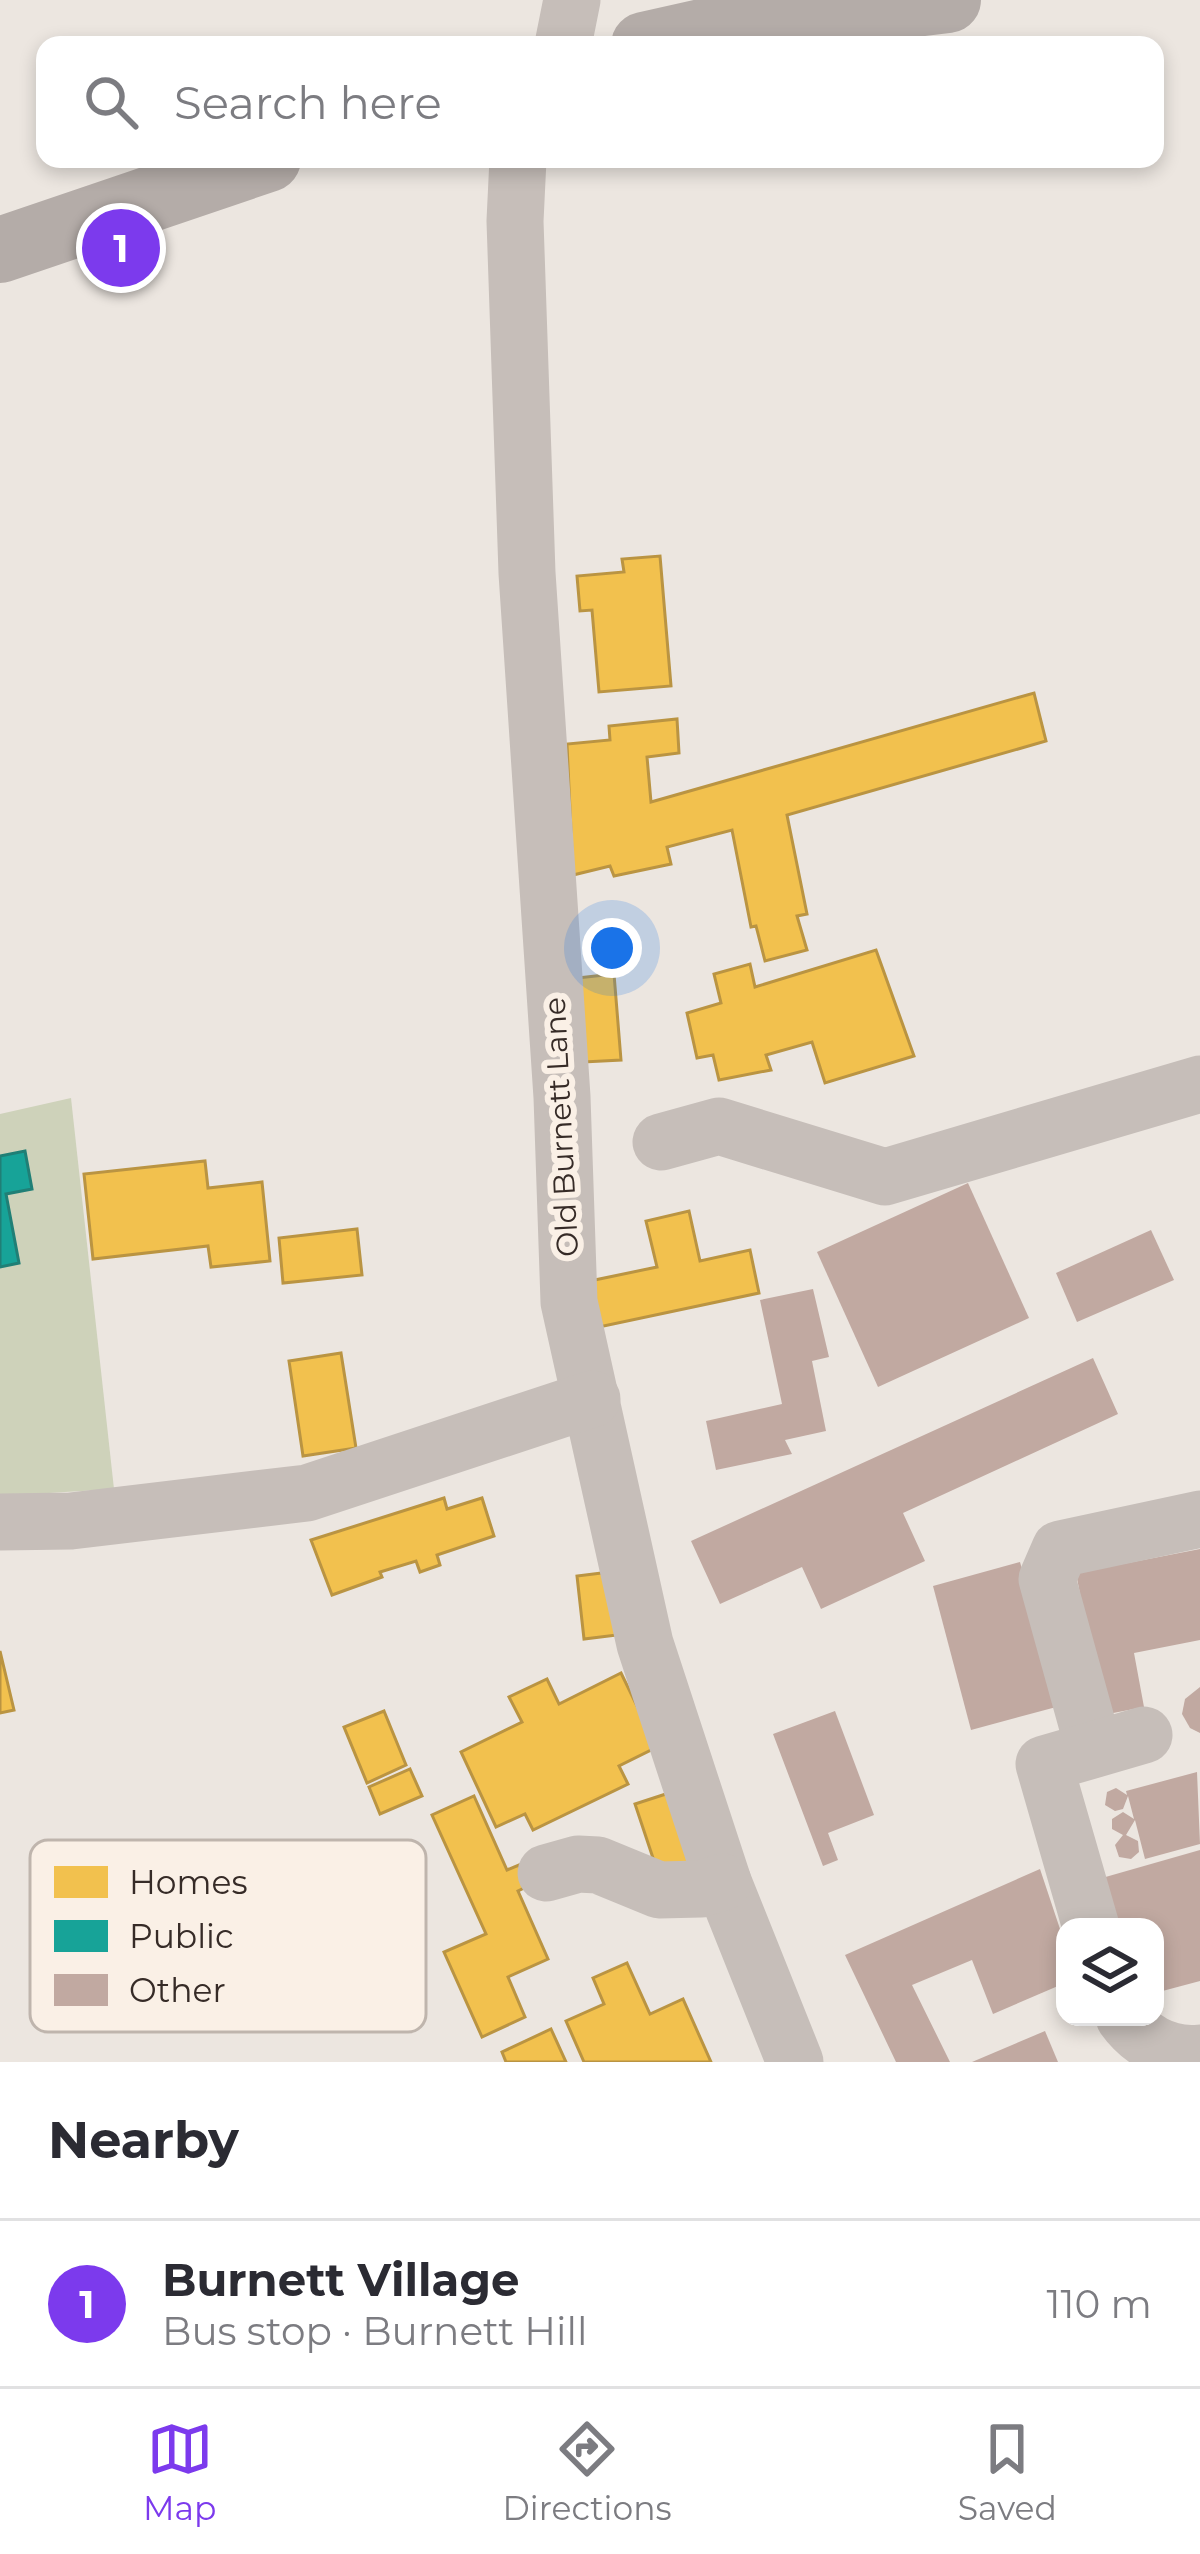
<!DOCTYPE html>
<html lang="en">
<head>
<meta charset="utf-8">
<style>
	body { margin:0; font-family:Montserrat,sans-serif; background:#f7f7f7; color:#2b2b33 }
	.controls { position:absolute; right:36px; bottom:36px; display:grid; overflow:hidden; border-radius:24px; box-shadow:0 6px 18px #0003 }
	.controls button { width:108px; height:108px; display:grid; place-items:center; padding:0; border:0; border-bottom:3px solid #e1e1e2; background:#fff; color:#2b2b33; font:60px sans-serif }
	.you { position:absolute; left:612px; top:948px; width:42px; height:42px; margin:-30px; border:9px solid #fff; border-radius:50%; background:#1a73e8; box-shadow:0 0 0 18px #1a73e833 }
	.badge { display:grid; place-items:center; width:78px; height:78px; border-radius:50%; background:#7c3aed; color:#fff; font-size:39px; font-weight:700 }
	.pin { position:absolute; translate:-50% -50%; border:6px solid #fff; box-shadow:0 3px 12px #0006 }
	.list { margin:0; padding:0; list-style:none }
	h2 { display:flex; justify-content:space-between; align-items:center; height:156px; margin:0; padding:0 48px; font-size:51px }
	h2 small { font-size:39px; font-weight:400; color:#7c7c81 }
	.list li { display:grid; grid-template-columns:78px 1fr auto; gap:36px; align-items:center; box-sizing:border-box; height:168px; padding:0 48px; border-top:3px solid #e1e1e2 }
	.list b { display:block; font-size:45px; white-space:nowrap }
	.list p { margin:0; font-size:39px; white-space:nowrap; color:#7c7c81 }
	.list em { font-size:39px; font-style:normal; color:#7c7c81 }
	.icon { flex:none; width:66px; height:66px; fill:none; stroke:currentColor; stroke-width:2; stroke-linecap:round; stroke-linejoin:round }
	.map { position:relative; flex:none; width:1200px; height:2062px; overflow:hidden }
	.search { position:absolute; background:#fff; box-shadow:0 6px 18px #0003; left:36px; right:36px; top:36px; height:132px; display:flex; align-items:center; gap:30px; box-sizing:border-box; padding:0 42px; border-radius:24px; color:#7c7c81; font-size:45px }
	.sheet { height:324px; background:#fff }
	nav { display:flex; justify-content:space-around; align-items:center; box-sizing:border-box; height:168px; border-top:3px solid #e1e1e2; background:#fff; font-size:33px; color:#7c7c81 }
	nav a { display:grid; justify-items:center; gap:6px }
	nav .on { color:#7c3aed }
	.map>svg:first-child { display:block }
	.green { fill:#ced2ba }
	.homes { fill:#f2c14e; stroke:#ba9442; stroke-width:3 }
	.public { fill:#17a398; stroke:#207f76; stroke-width:3 }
	.building { fill:#c1a9a1 }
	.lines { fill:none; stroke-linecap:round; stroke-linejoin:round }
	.minor { stroke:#c6beb9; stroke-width:57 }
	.major { stroke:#b4aca8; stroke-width:66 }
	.labels { text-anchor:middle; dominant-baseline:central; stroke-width:12; stroke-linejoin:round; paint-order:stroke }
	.street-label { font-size:30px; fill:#362b27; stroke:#faf0e6 }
	.key { fill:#faf0e6; stroke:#bfb5ad; stroke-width:3 }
	.key-label { font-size:33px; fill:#362b27 }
</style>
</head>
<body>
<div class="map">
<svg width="1200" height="2062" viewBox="0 0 1200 2062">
	<rect width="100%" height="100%" fill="#ece6e0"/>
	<!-- green -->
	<polygon class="green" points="71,1098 114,1489 0,1496 0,1114"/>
	<!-- homes -->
	<g class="homes">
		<polygon points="660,556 671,686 599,692 592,610 580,611 577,576 624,572 622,559"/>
		<polygon points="1034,693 1046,741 787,815 807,914 797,916 807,950 765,961 756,926 751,927 732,830 667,847 671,864 614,876 610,866 573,875 567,744 610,740 609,726 677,719 679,753 647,757 651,802"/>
		<polygon points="876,950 914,1056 825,1083 812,1042 766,1055 771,1070 719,1080 713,1055 697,1058 687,1013 721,1003 714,974 750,964 755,987"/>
		<polygon points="614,974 621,1060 584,1062 577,978"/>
		<polygon points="205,1161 208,1188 262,1182 270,1261 211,1267 208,1246 93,1259 84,1174"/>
		<polygon points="689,1211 700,1261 750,1250 759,1293 599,1327 590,1281 657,1267 646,1221"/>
		<polygon points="357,1229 362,1275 283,1283 279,1238"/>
		<polygon points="341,1353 356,1448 303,1456 289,1361"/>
		<polygon points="444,1498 447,1509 482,1498 494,1536 437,1555 440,1565 420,1572 416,1561 380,1572 382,1577 332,1595 311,1540"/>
		<polygon points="610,1572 617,1635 584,1639 577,1576"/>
		<polygon points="0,1651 14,1710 0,1713"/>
		<polygon points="621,1673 657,1747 619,1766 628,1784 533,1830 525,1814 496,1827 461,1752 522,1722 509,1697 547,1679 559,1704"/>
		<polygon points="384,1711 406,1765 367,1783 344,1727"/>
		<polygon points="410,1769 422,1796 380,1814 369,1787"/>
		<polygon points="669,1793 694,1867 660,1879 635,1804"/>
		<polygon points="474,1796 507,1870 519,1865 528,1886 518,1891 548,1959 508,1977 525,2017 482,2037 444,1952 486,1934 432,1815"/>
		<polygon points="627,1963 650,2014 683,1999 711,2062 584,2062 566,2021 604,2004 593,1978"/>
		<polygon points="551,2029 566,2062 506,2062 502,2052"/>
	</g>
	<!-- public -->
	<polygon class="public" points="25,1151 32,1189 6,1194 19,1263 0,1267 0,1156"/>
	<!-- building -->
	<g class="building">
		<polygon points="968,1183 1029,1318 878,1387 817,1252"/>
		<polygon points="1151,1230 1174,1280 1077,1322 1056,1273"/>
		<polygon points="813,1289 829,1357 812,1361 826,1431 785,1440 792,1454 716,1470 706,1421 782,1404 760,1300"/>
		<polygon points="1093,1358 1118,1414 903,1513 925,1561 821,1609 802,1567 720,1604 691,1541"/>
		<polygon points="1200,1549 1200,1640 1134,1653 1144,1707 1103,1715 1076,1573"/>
		<polygon points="1020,1562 1060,1706 971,1730 933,1586"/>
		<polygon points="1200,1687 1200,1733 1190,1728 1182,1714 1185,1699"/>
		<polygon points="835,1711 874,1815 828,1833 838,1860 823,1866 773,1734"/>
		<polygon points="1197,1772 1200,1844 1145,1859 1135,1820 1126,1835 1138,1841 1139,1852 1131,1859 1119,1857 1115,1845 1123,1835 1112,1829 1112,1819 1123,1812 1134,1819 1128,1796 1123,1809 1115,1811 1105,1805 1107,1792 1116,1788 1127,1795 1126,1791"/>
		<polygon points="1200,1850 1200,1981 1155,1993 1155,1927 1116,1927 1102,1878"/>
		<polygon points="1040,1869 1065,1944 1065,1983 993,2014 972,1960 912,1985 950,2062 896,2062 845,1955"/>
		<polygon points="1045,2031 1058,2062 972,2062"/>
	</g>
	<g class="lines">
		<!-- minor -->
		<g class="minor">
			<polyline points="563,45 572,0"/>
			<polyline points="518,159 515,221 527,573 562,1097 569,1302 645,1644 723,1882 795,2062"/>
			<polyline points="661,1142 719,1126 885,1177 1200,1084"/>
			<polyline points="0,1522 71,1521 307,1493 592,1399"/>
			<polyline points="1094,1749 1047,1579 1060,1549 1200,1519"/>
			<polyline points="546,1873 578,1864 598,1865 659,1890 701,1889 723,1882"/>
			<polyline points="1091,1927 1044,1764 1144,1735"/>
			<path d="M1124,2017C1142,2042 1169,2056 1200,2053"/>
		</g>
		<!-- major -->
		<g class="major">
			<polyline points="644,45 724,27 948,0"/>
			<polyline points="0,250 268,159"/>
		</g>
	</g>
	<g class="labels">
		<!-- street labels -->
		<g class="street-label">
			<text transform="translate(561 1127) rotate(-93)">Old Burnett Lane</text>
		</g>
	</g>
	<!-- legend -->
	<rect x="30" y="1840" width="396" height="192" rx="18" class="key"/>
	<rect x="54" y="1866" width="54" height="32" fill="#f2c14e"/>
	<rect x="54" y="1920" width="54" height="32" fill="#17a398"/>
	<rect x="54" y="1974" width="54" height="32" fill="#c1a9a1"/>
	<g class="key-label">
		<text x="129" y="1894">Homes</text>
		<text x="129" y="1948">Public</text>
		<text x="129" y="2002">Other</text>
	</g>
</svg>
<div class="controls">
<button><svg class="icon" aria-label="layers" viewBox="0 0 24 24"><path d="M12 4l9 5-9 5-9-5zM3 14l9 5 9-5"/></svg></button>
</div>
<div class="you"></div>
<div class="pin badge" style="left:121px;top:248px">1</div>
<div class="search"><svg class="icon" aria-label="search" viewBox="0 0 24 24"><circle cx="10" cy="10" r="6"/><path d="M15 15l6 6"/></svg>Search here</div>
</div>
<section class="sheet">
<h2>Nearby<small></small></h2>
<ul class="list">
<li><span class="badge">1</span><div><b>Burnett Village</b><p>Bus stop · Burnett Hill</p></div><em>110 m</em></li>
</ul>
</section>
<nav>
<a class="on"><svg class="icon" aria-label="map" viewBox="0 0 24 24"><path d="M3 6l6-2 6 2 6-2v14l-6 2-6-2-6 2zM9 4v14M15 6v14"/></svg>Map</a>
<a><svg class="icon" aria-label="directions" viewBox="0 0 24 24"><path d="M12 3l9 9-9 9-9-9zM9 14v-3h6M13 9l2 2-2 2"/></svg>Directions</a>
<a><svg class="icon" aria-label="saved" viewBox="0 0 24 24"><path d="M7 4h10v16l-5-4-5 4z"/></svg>Saved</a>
</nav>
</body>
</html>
